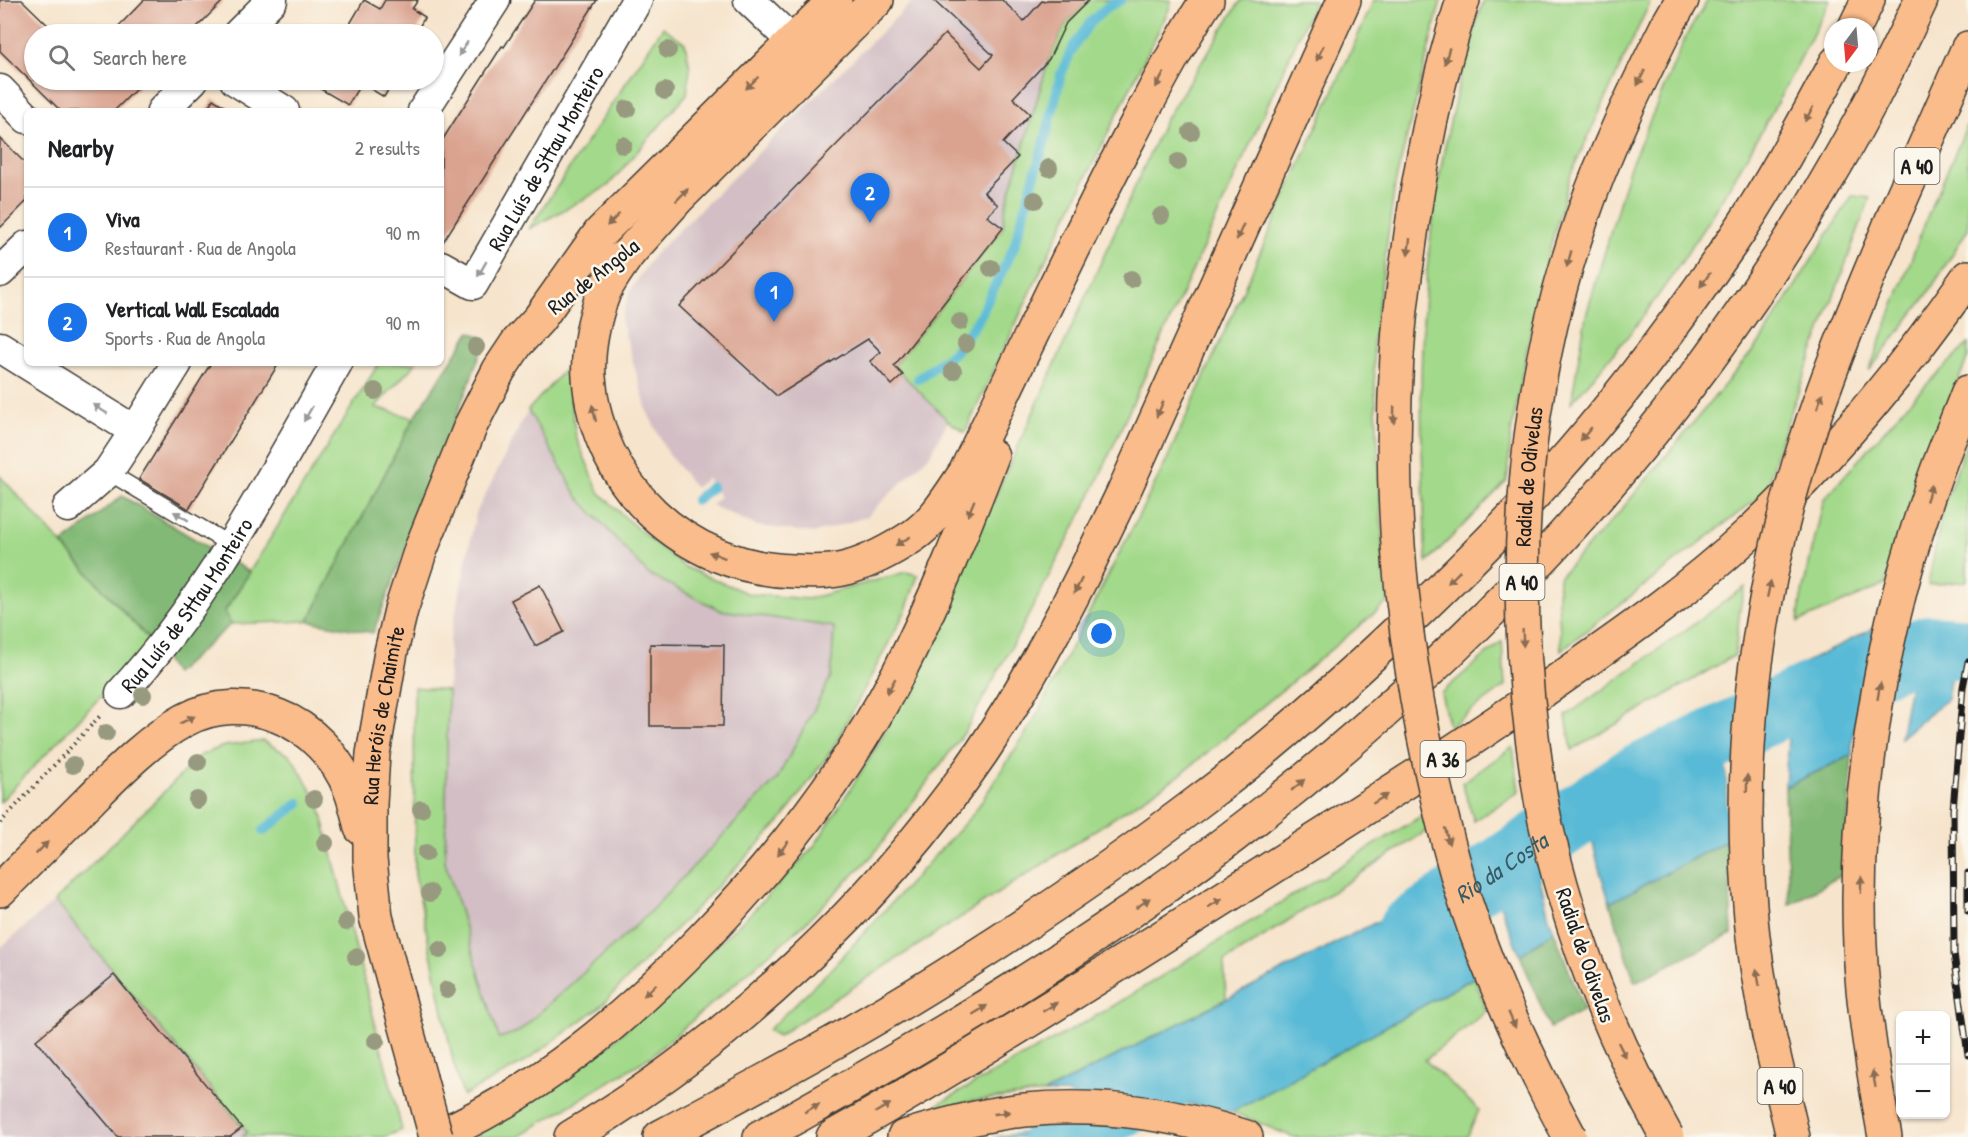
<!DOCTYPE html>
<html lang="en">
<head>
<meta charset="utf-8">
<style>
	body { margin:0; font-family:"Patrick Hand",sans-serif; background:#f6f6f6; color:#202124 }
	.controls { position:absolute; right:18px; bottom:18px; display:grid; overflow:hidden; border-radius:9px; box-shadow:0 2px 4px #0004 }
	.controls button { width:54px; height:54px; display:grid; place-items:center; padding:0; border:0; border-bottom:2px solid #e0e0e0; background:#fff; color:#202124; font:30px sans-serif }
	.compass { position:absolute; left:1824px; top:18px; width:54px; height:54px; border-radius:50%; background:#fff; box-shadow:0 2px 4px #0004; rotate:196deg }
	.you { position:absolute; left:1102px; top:634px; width:21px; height:21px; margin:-15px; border:4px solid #fff; border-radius:50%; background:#1a73e8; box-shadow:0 0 0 9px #1a73e833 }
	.badge { display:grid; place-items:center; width:39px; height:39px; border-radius:50%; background:#1a73e8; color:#fff; font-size:20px; font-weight:700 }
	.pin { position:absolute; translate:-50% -50px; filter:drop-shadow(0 2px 3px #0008) }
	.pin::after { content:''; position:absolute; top:32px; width:21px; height:18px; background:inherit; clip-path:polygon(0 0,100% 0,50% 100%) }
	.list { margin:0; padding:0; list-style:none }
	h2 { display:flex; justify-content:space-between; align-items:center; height:78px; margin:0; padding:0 24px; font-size:26px }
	h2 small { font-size:20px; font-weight:400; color:#757577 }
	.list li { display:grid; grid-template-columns:39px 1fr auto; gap:18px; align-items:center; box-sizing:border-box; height:90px; padding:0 24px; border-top:2px solid #e0e0e0 }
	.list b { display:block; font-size:22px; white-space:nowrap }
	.list p { margin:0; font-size:20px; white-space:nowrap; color:#757577 }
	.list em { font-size:20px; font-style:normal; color:#757577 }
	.icon { flex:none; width:33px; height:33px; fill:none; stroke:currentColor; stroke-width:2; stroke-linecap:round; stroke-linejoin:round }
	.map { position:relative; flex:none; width:1968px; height:1137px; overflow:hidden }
	.search { position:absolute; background:#fff; box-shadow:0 2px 4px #0004; left:24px; top:24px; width:420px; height:66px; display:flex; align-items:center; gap:15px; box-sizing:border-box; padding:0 21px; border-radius:33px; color:#757577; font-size:22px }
	.panel { position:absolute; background:#fff; box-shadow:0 2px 4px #0004; left:24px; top:108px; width:420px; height:258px; border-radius:9px }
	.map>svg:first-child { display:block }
	.industrial { fill:#d2bec4 }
	.green { fill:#a3d98a; stroke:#607a53; stroke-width:1.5 }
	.forest { fill:#82b976; stroke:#4f6a49; stroke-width:1.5 }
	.water { fill:#58bad6; stroke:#3a6b79; stroke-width:1.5 }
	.pier { fill:#f6e4cc }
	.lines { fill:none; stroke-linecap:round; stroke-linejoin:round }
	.stream { stroke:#58bad6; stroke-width:10 }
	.river { stroke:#58bad6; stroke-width:62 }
	.building { fill:#daa390 }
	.lane-casing { stroke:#3d3a36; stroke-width:18 }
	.street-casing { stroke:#3d3a36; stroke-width:33 }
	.primary-casing { stroke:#3d3a36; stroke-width:36 }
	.highway-casing { stroke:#3d3a36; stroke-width:36 }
	.path { stroke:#3d3a36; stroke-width:4; stroke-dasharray:1.5 4.5; stroke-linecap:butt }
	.lane { stroke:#fff; stroke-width:15 }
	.street { stroke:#fff; stroke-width:30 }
	.primary { stroke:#f9bc8a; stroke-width:33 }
	.highway { stroke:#f9bc8a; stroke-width:33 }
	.rail-casing { stroke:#1c1c1c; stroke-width:7 }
	.rail { stroke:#fbf7ec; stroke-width:4.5; stroke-dasharray:14; stroke-linecap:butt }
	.primary-bridge-casing { stroke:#3d3a36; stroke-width:36; stroke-linecap:butt }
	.highway-bridge-casing { stroke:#3d3a36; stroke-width:36; stroke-linecap:butt }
	.primary-bridge { stroke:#f9bc8a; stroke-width:33 }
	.highway-bridge { stroke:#f9bc8a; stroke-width:33 }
	.tree { fill:#989a80 }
	.oneway { fill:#999 }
	.oneway2 { fill:#8a6c53 }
	.labels { text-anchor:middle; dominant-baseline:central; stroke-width:5; stroke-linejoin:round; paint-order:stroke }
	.shield { fill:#fbf7ec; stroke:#5f5e5a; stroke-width:1.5 }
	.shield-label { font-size:21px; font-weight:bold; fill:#1c1c1c }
	.street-label { font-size:22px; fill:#1c1c1c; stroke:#fbf7ec }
	.water-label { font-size:24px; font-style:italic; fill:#345b66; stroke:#fbf7ec }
</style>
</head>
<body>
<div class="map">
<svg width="1968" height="1137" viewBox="0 0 1968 1137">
	<rect width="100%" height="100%" fill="#fbf7ec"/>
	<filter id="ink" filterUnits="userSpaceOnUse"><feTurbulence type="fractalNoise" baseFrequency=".0167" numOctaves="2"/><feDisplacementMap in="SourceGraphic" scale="12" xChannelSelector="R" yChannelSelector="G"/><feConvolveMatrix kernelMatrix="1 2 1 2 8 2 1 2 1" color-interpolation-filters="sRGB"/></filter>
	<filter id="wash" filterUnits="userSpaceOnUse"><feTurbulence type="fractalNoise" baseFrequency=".008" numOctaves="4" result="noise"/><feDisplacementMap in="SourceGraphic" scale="24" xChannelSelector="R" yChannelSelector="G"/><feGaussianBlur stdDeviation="1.35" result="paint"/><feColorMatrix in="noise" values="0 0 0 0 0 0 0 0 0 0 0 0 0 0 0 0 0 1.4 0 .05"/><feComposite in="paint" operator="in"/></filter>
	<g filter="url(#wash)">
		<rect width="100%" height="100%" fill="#f6e4cc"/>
		<!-- industrial -->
		<g class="industrial">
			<polygon points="914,0 1089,0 1066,23 1049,59 1005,209 1003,228 894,366 948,421 930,455 866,517 815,533 757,526 711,505 720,497 707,478 695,488 667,452 647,411 621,319 630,291 653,256"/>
			<polygon points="528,410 578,497 596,515 720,610 834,627 831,677 777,779 643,919 517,1032 499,1038 445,862 449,644 476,513"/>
			<polygon points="55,901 248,1132 242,1137 0,1137 0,948"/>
		</g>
		<!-- green -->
		<g class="green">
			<polygon points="1089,0 1171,0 1170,7 1048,255 965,432 948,421 894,366 1003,228 1005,209 1049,59 1066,23"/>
			<polygon points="1241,0 1315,0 1091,495 1023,626 964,733 873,855 805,923 650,1057 518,1137 475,1137 607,1047 752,912 815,845 878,745 987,515 1165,120"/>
			<polygon points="1374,0 1441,0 1395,184 1373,344 1383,552 1388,602 1180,775 778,1036 768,1030 829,971 974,813 1033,722 1164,466"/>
			<path d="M1484,0H1651L1570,176L1538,292L1511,433L1507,481L1427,562L1425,544C1424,479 1419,413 1422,348C1426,232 1446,110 1484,0Z"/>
			<path d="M1708,0H1830C1777,108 1716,218 1644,315C1622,345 1596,374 1571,403L1586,316L1629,169L1687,34Z"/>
			<polygon points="663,27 685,43 690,68 687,94 608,186 529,229"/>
			<polygon points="1968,123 1968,229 1927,295 1869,371 1928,215"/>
			<polygon points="1852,196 1870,198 1776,452 1767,491 1561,650 1558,600 1559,577 1617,515 1760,342"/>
			<polygon points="1968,344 1968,357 1945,412 1885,585 1798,622 1801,598 1824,499 1915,396"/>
			<polygon points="379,363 416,363 375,407 414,418 308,621 231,624 224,613"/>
			<polygon points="566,368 576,437 599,492 632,524 685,567 749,594 808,599 906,572 918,575 906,610 833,748 781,821 600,1007 523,1063 463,1096 453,1061 415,875 414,687 448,690 445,862 499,1038 518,1032 643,919 777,779 831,677 834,627 720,610 648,574 578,497 528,410"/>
			<polygon points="1968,439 1967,581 1928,585 1943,508"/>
			<polygon points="0,476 152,643 0,802"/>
			<polygon points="1745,587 1740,608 1735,655 1572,750 1566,716"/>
			<polygon points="1502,641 1505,686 1449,727 1441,693"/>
			<polygon points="263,741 291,756 319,803 402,1130 384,1137 242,1137 247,1132 55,901 201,755 224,746"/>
			<polygon points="1513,747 1519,792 1474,821 1462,783"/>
			<polygon points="1423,815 1428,830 1224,962 1226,999 1044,1093 972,1101 942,1109 938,1104 1105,1011"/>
			<polygon points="1475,977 1486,1012 1425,1060 1479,1110 1467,1137 1293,1137 1232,1112"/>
		</g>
		<!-- forest -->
		<g class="forest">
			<polygon points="470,332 486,339 373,633 308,621 414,418"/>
			<polygon points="122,496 250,572 224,612 231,624 175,674 152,643 62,544"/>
			<polygon points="1852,755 1845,873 1789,905 1785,787"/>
			<polygon points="1728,840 1732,934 1635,982 1610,903"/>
			<polygon points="1554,931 1584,1010 1550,1028 1520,955"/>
		</g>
		<!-- water -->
		<g class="water">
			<polygon points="1959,625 1947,699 1900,738 1921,627"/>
			<polygon points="1874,628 1852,741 1852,755 1785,787 1792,669"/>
			<polygon points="1730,707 1726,739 1728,840 1610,903 1599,868 1582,794"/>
			<polygon points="1528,827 1549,918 1554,931 1520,955 1504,916 1484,852"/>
			<polygon points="1444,887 1475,977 1232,1112 1168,1100 1105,1094 1044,1093"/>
			<polygon points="1035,1130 1119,1137 993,1137"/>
		</g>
		<!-- pier -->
		<g class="pier">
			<polygon points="1730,704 1733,707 1729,739 1731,840 1728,843 1726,739"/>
			<polygon points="1035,1127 1119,1134 1122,1137 1035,1130 990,1137 992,1134 999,1132"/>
		</g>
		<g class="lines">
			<!-- stream -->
			<g class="stream">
				<polyline points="918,379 954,352 978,320 1014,247 1047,133 1061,74 1073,47 1089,24 1107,7 1121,0"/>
				<polyline points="696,500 712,487"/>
				<polyline points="263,831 299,803"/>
			</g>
			<!-- river -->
			<g class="river">
				<path id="s1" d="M1408,930L1633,778L1807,695L1929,646L1968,649"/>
				<polyline points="1054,1137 1159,1089"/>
			</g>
		</g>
		<g id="blocks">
			<!-- building -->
			<g class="building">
				<polygon points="0,0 22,0 57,34 34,34 34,80 145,80 114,111 61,111 0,51"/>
				<polygon points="144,0 224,0 190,34 111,34"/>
				<polygon points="364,0 380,9 385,0 418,0 412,9 425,17 415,34 344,34"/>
				<polygon points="535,0 597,0 443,242 441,241 441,142 502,46 504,47"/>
				<polygon points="933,0 1002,0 1024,21 1042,1 1044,2 1047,0 1089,0 1066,23 1049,59 1013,98 1030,114 1003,143 1018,157 984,192 998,205 987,216 1003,228 894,366 903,375 892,385 870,361 881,352 868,339 777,396 679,306 945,34 981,68 993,55"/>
				<polygon points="305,80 394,80 384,97 361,83 348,105"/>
				<polygon points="213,99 232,111 206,111"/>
				<polygon points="0,138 27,165 27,201 0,228"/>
				<polygon points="211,363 279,363 189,509 139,479"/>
				<polygon points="540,585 564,632 535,646 511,600"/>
				<polygon points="650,644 724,645 723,726 650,726"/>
				<polygon points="114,975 242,1128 230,1137 118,1137 36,1040"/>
			</g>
		</g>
	</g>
	<g filter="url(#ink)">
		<use href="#blocks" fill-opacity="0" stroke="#3d3a36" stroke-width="1.5"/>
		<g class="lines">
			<!-- lane casing -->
			<g class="lane-casing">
				<polyline id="lane" points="108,472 232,546"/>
			</g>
			<!-- street casing -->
			<g class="street-casing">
				<g id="street">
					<polyline points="749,0 810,58"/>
					<polyline points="238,34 272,0"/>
					<polyline points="235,80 284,111"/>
					<polyline points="0,90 27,118"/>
					<polyline points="162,111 193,80"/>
					<polyline points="423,111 495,0"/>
					<path id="s2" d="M441,266L473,284L637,0"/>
					<polyline points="0,272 27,246"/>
					<polyline points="0,347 135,431 177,363"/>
					<polyline points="68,507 108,472 135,431"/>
					<path id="s3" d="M121,693C210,597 271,477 337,363"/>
				</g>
			</g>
			<!-- primary casing -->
			<g class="primary-casing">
				<g id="primary">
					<path d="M628,254C620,266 610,279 604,292C594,317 587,350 589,377C596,485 685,568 793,571C810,572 830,573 847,568C870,562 893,549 913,536C935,521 950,495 965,473C1015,370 1064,265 1116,163C1145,108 1173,52 1207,0"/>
					<polyline points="610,266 628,254 678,198 877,0"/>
					<path d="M0,890C30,860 61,829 91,799C119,771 150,739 185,720C214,704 248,704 278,716C310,728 337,757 350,789C355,801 358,815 361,828"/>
					<path id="s4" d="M420,1078L376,917L370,859V804L373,754L391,652L401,610L421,549L471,425L499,370L517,343L539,319L600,233L835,0"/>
					<path d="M436,1137C540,1091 625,1019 703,938C780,858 848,771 899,672C934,603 964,528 992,456"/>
				</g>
			</g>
			<!-- highway casing -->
			<g class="highway-casing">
				<g id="highway">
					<polyline points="1667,26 1682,0"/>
					<polyline points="1855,27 1868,0"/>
					<polyline points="1895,213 1968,48"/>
					<path d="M1397,356C1399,323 1403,289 1408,256C1419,169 1436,83 1463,0"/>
					<polyline points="1769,1035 1793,1137"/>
					<path d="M571,1137C728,1044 879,903 982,752C1037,670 1081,581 1123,493L1344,0"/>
					<path d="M660,1137C763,1082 866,1027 964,964C1044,913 1123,859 1198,802C1263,754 1325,699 1384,644C1441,590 1498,535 1550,477C1617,403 1678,321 1734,239C1772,183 1804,122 1836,63"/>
					<path d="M760,1137C886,1067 1011,995 1130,912C1467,676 1748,377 1921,0"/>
					<path d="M833,1137C975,1057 1112,968 1251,881C1361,811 1471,742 1577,667C1633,628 1693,585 1743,539C1829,461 1902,372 1968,277"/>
					<path d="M904,1137C943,1125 984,1114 1025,1110C1099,1103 1176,1114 1246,1137"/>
					<path d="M1885,1137C1876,1088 1868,1039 1863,989C1848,828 1877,646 1929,494C1940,459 1955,426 1968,392"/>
				</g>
			</g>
			<!-- path -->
			<polyline class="path" points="0,823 100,716"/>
			<!-- lane -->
			<use href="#lane" class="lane"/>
			<!-- street -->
			<use href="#street" class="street"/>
			<!-- primary -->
			<use href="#primary" class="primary"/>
			<!-- highway -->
			<use href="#highway" class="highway"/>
			<!-- rail casing -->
			<g class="rail-casing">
				<g id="rail">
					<polyline points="1968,662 1963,687 1953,810 1954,954 1968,1055"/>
					<polyline points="1968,873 1968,911"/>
				</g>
			</g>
			<!-- rail -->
			<use href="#rail" class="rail"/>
			<!-- primary-bridge casing -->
			<g class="primary-bridge-casing">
				<polyline id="primary-bridge" points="420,1078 436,1137"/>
			</g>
			<!-- highway-bridge casing -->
			<g class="highway-bridge-casing">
				<g id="highway-bridge">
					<path d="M1397,356C1388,494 1401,631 1430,766C1440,811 1451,857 1465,901C1492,983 1529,1061 1570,1137"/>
					<path d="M1769,1035C1761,992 1753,949 1750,905C1736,743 1760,577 1812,423C1836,352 1866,282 1895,213"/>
					<path id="s5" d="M1667,1137C1613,1041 1573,941 1548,834C1540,802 1536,768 1532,736C1510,563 1524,383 1582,218C1605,151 1636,88 1667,26"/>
				</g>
			</g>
			<!-- primary-bridge -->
			<use href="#primary-bridge" class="primary-bridge"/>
			<!-- highway-bridge -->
			<use href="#highway-bridge" class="highway-bridge"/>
		</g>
		<!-- trees -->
		<g class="tree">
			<circle cx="668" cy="50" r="9"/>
			<circle cx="665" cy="91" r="9"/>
			<circle cx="627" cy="109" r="9"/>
			<circle cx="1191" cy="132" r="9"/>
			<circle cx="623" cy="145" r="9"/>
			<circle cx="1178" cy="162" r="9"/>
			<circle cx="1049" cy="168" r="9"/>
			<circle cx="1035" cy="200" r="9"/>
			<circle cx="1161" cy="216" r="9"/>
			<circle cx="991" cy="268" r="9"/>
			<circle cx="1131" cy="279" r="9"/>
			<circle cx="960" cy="322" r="9"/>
			<circle cx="966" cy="344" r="9"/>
			<circle cx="476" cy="347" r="9"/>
			<circle cx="953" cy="371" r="9"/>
			<circle cx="375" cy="391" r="9"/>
			<circle cx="143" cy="695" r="9"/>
			<circle cx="106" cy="733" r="9"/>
			<circle cx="198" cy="762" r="9"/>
			<circle cx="73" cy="765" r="9"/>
			<circle cx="314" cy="799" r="9"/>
			<circle cx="197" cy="800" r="9"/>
			<circle cx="421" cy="809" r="9"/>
			<circle cx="325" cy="843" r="9"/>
			<circle cx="426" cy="853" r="9"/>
			<circle cx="430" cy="893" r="9"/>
			<circle cx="346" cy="922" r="9"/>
			<circle cx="440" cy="950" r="9"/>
			<circle cx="356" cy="957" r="9"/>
			<circle cx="447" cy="990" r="9"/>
			<circle cx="376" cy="1041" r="9"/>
		</g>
		<!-- one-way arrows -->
		<defs><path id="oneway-solid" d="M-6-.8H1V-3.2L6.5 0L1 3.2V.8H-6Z" transform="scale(1.5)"/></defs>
		<g class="oneway">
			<use href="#oneway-solid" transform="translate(463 49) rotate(123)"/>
			<use href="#oneway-solid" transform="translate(482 269) rotate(120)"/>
			<use href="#oneway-solid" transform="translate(100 409) rotate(-148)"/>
			<use href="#oneway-solid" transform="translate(308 414) rotate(120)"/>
			<use href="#oneway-solid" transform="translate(181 516) rotate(-149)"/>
		</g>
		<g class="oneway2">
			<use href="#oneway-solid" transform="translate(1320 53) rotate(114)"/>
			<use href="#oneway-solid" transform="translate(1447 56) rotate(106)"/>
			<use href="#oneway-solid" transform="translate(1641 78) rotate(116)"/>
			<use href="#oneway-solid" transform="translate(1160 80) rotate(119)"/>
			<use href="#oneway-solid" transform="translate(752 83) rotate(136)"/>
			<use href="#oneway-solid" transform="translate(1809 114) rotate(119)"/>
			<use href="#oneway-solid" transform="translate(682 195) rotate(-45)"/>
			<use href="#oneway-solid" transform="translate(613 220) rotate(136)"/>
			<use href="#oneway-solid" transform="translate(1240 232) rotate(114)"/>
			<use href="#oneway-solid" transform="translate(1409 247) rotate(97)"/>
			<use href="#oneway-solid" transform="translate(1569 259) rotate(106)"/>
			<use href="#oneway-solid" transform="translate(1705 280) rotate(125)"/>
			<use href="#oneway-solid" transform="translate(1820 401) rotate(-70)"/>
			<use href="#oneway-solid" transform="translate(1160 409) rotate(114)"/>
			<use href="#oneway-solid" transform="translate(594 413) rotate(-103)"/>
			<use href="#oneway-solid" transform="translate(1394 415) rotate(91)"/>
			<use href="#oneway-solid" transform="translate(1586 434) rotate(130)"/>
			<use href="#oneway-solid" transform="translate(1929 493) rotate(-71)"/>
			<use href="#oneway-solid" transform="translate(971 508) rotate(113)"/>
			<use href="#oneway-solid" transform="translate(903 541) rotate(150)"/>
			<use href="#oneway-solid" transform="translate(717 555) rotate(-160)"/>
			<use href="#oneway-solid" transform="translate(1454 577) rotate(135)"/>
			<use href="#oneway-solid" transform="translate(1078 586) rotate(117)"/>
			<use href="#oneway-solid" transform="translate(1769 589) rotate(-78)"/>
			<use href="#oneway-solid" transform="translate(1523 638) rotate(88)"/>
			<use href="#oneway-solid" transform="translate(891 686) rotate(120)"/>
			<use href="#oneway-solid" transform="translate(1879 691) rotate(-80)"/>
			<use href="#oneway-solid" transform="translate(187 720) rotate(-26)"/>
			<use href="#oneway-solid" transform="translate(1747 783) rotate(-89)"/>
			<use href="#oneway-solid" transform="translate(1298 785) rotate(-40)"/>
			<use href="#oneway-solid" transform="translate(1380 799) rotate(-32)"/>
			<use href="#oneway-solid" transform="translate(1447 836) rotate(76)"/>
			<use href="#oneway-solid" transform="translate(42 848) rotate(-45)"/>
			<use href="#oneway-solid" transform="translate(783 848) rotate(128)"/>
			<use href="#oneway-solid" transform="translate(1861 885) rotate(-89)"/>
			<use href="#oneway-solid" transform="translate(1143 903) rotate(-36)"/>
			<use href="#oneway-solid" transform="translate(1215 903) rotate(-32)"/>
			<use href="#oneway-solid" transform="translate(1758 977) rotate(-100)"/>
			<use href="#oneway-solid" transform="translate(650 990) rotate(137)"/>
			<use href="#oneway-solid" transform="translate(1050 1007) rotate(-32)"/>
			<use href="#oneway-solid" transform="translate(980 1010) rotate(-32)"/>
			<use href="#oneway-solid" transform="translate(1512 1020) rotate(66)"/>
			<use href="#oneway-solid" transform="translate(1622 1050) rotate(63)"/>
			<use href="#oneway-solid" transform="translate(1874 1079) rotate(-100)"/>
			<use href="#oneway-solid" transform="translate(812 1108) rotate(-29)"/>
			<use href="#oneway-solid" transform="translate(883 1108) rotate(-30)"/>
			<use href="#oneway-solid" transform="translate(1002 1113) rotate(-8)"/>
		</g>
	</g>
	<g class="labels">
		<!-- shield labels -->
		<g class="shield">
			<rect x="1894.5" y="148" width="45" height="36" rx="4.5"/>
			<rect x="1499.5" y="564" width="45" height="36" rx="4.5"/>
			<rect x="1420.5" y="741" width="45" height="36" rx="4.5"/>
			<rect x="1757.5" y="1068" width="45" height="36" rx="4.5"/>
		</g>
		<g class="shield-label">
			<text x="1917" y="166">A 40</text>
			<text x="1522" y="582">A 40</text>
			<text x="1443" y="759">A 36</text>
			<text x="1780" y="1086">A 40</text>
		</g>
		<!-- street labels -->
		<g class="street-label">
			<text stroke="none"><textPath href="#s2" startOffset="182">Rua Luís de Sttau Monteiro</textPath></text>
			<text transform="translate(593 276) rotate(-38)">Rua de Angola</text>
			<text stroke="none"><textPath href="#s5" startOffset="686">Radial de Odivelas</textPath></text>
			<text stroke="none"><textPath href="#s3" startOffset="110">Rua Luís de Sttau Monteiro</textPath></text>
			<text stroke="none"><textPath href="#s4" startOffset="370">Rua Heróis de Chaimite</textPath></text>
			<text transform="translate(1586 955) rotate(71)">Radial de Odivelas</text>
		</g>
		<!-- water labels -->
		<g class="water-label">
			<text stroke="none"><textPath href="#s1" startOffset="112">Rio da Costa</textPath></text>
		</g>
	</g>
</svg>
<div class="controls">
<button>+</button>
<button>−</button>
</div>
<svg class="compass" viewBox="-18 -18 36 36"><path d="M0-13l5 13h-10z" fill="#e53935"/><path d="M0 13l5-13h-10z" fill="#757577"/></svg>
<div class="you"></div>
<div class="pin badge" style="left:774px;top:322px">1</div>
<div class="pin badge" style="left:870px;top:223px">2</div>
<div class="search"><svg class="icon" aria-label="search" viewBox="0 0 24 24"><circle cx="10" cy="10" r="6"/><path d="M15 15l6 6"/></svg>Search here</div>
<section class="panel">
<h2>Nearby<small>2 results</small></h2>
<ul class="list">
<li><span class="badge">1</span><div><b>Viva</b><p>Restaurant · Rua de Angola</p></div><em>90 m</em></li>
<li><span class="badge">2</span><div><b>Vertical Wall Escalada</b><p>Sports · Rua de Angola</p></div><em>90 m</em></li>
</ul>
</section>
</div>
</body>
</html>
